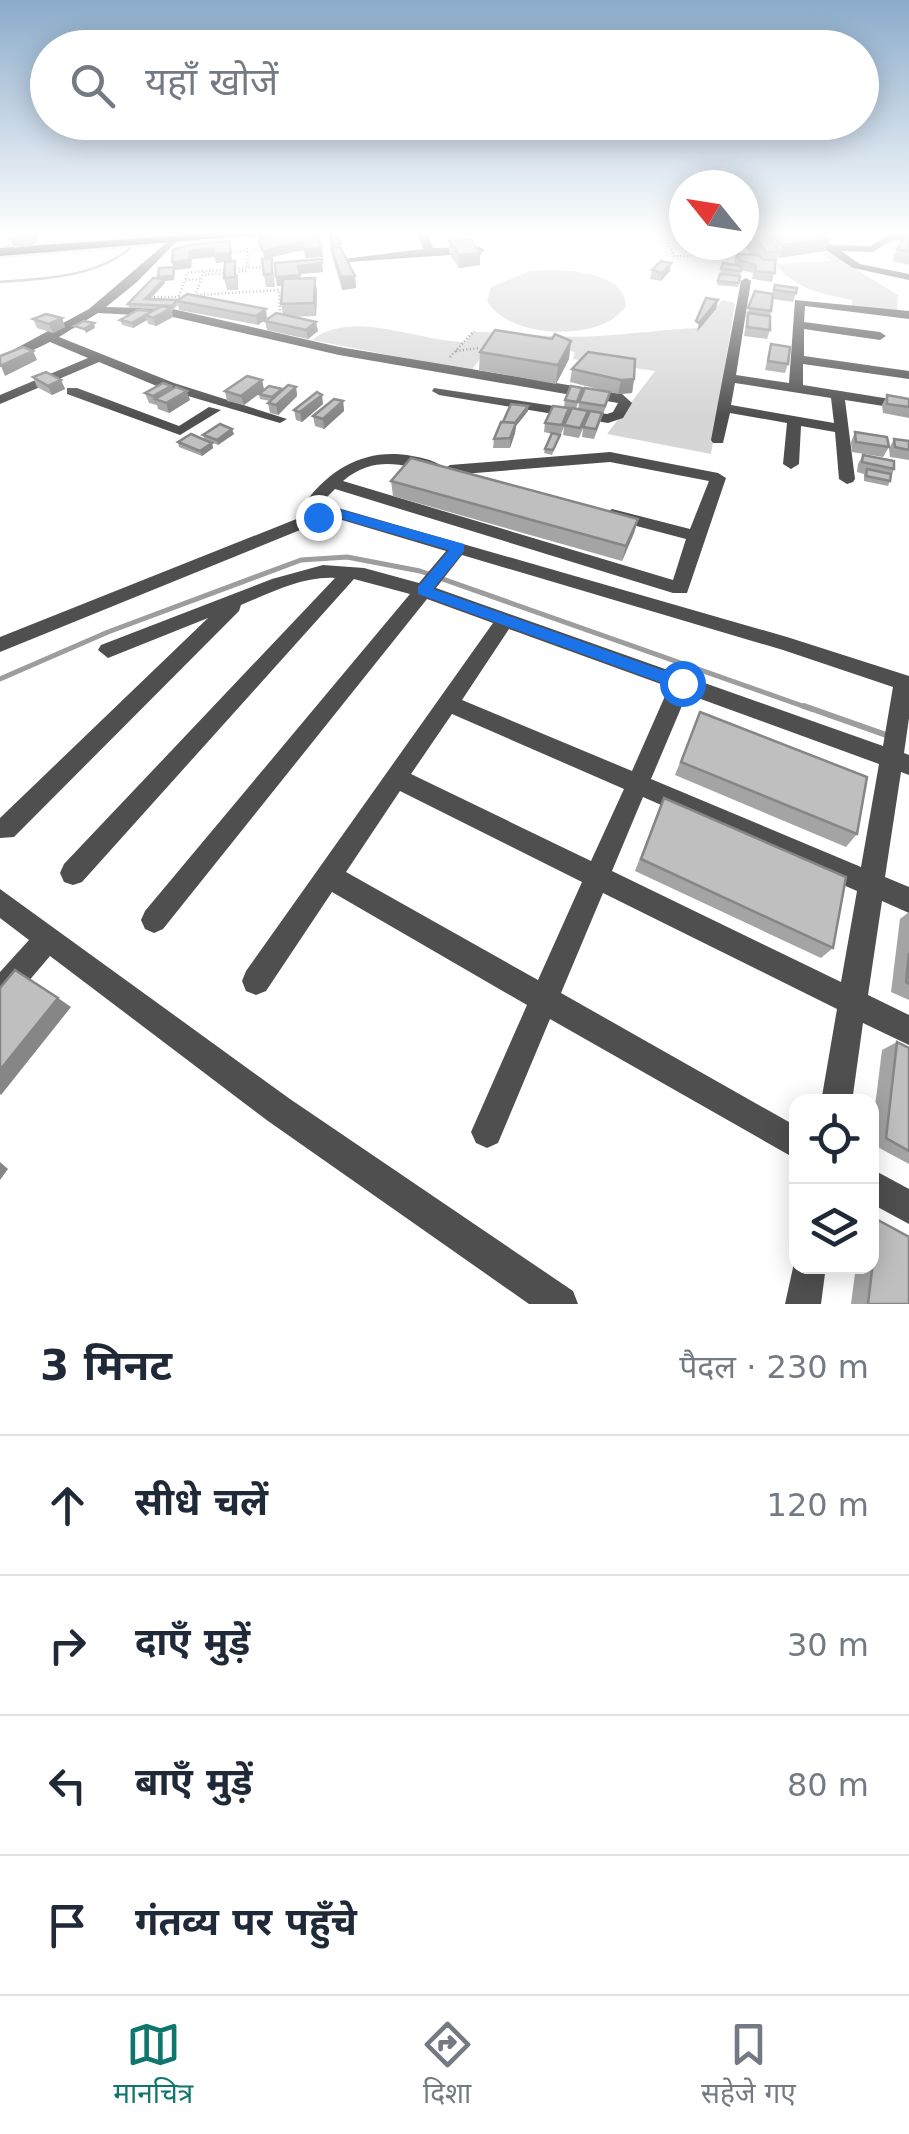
<!DOCTYPE html>
<html lang="hi">
<head>
<meta charset="utf-8">
<style>
	body { margin:0; font-family:"DejaVu Sans","Noto Sans Devanagari",sans-serif; background:#f2f2f3; color:#1f2937 }
	.controls { position:absolute; right:30px; bottom:30px; display:grid; overflow:hidden; border-radius:20px; box-shadow:0 5px 25px #0003 }
	.controls button { width:90px; height:90px; display:grid; place-items:center; padding:0; border:0; border-bottom:2px solid #e0e1e3; background:#fff; color:#1f2937; font:50px sans-serif }
	.compass { position:absolute; left:669px; top:170px; width:90px; height:90px; border-radius:50%; background:#fff; box-shadow:0 5px 25px #0003; rotate:300deg }
	.stop { position:absolute; width:30px; height:30px; margin:-22px; border:8px solid #1a73e8; border-radius:50%; background:#fff }
	.stop.end { background:#1a73e8; border-color:#fff; box-shadow:0 2px 10px #0008 }
	.list { margin:0; padding:0; list-style:none }
	h2 { display:flex; justify-content:space-between; align-items:center; height:130px; margin:0; padding:0 40px; font-size:42px }
	h2 small { font-size:32px; font-weight:400; color:#747a83 }
	.list li { display:grid; grid-template-columns:65px 1fr auto; gap:30px; align-items:center; box-sizing:border-box; height:140px; padding:0 40px; border-top:2px solid #e0e1e3 }
	.list b { display:block; font-size:38px; white-space:nowrap }
	.list em { font-size:32px; font-style:normal; color:#747a83 }
	.icon { flex:none; width:55px; height:55px; fill:none; stroke:currentColor; stroke-width:2; stroke-linecap:round; stroke-linejoin:round }
	.map { position:relative; flex:none; width:909px; height:1304px; overflow:hidden }
	.search { position:absolute; background:#fff; box-shadow:0 5px 25px #0003; left:30px; right:30px; top:30px; height:110px; display:flex; align-items:center; gap:25px; box-sizing:border-box; padding:0 35px; border-radius:55px; color:#747a83; font-size:38px }
	.sheet { height:690px; background:#fff }
	nav { display:flex; justify-content:space-around; align-items:center; box-sizing:border-box; height:140px; border-top:2px solid #e0e1e3; background:#fff; font-size:28px; color:#747a83 }
	nav a { display:grid; justify-items:center; gap:5px }
	nav .on { color:#0f766e }
	.map>svg:first-child { display:block }
	.green { fill:#d6d6d6 }
	.lines { fill:none; stroke-linecap:round; stroke-linejoin:round }
	.stream-far2 { stroke:#9d9d9d; stroke-width:2.5 }
	.stream-far1 { stroke:#9d9d9d; stroke-width:5 }
	.stream { stroke:#9d9d9d; stroke-width:6 }
	.major-casing { stroke:#dbdbdb; stroke-width:5 }
	.path { stroke:#717171; stroke-width:2.5; stroke-dasharray:1 2.5; stroke-linecap:butt }
	.minor { fill:#4f4f4f; fill-rule:evenodd }
	.major { fill:#000; fill-rule:evenodd }
	.wall { fill:#a4a4a4 }
	.shaded-wall { fill:#868686 }
	.building { fill:#bfbfbf; stroke:#868686; stroke-width:2.5 }
	.route { fill:#1a73e8 }
</style>
</head>
<body>
<div class="map">
<svg width="909" height="1304" viewBox="0 0 909 1304">
	<rect width="100%" height="100%" fill="#fff"/>
	<!-- green -->
	<g class="green">
		<path d="M828,252L898,295L897,312L852,306V300C823,294 795,289 775,264L833,261L822,254Z"/>
		<path d="M530,271C557,269 624,268 626,306C602,343 509,339 487,301L491,287Z"/>
		<path d="M722,300L735,303L711,454L607,434L655,371L573,359L575,352L494,339L471,371L312,340C353,308 418,342 466,342L472,332C514,331 556,339 599,336C633,334 666,329 700,328Z"/>
	</g>
	<g class="lines">
		<!-- stream-far2 -->
		<path class="stream-far2" d="M0,282C49,278 113,277 144,233"/>
		<!-- stream-far1 -->
		<polyline class="stream-far1" points="0,679 108,632 301,560 347,557 420,571 811,709"/>
		<!-- stream -->
		<polyline class="stream" points="804,706 889,736"/>
		<!-- major casing -->
		<g class="major-casing">
			<polygon id="major" points="215,233 280,233 0,256 0,248"/>
		</g>
		<!-- path -->
		<g class="path">
			<polyline points="664,233 674,256 689,256"/>
			<polyline points="247,248 248,267"/>
			<polyline points="233,252 258,250"/>
			<polyline points="235,269 266,267"/>
			<polyline points="235,272 249,271"/>
			<polyline points="205,275 227,273"/>
			<polyline points="185,279 187,273 203,271"/>
			<polyline points="197,295 279,290 280,315"/>
			<polyline points="179,296 185,280 200,279"/>
			<polyline points="154,297 182,297"/>
			<polyline points="194,299 204,271 227,270"/>
			<polyline points="456,351 478,348"/>
			<polyline points="450,357 474,331"/>
		</g>
		<!-- minor -->
		<g class="minor">
			<polygon points="417,233 427,233 433,248 480,247 485,250 480,253 348,262 343,259 423,249"/>
			<polygon points="800,233 812,233 831,245 870,246 889,235 909,236 909,242 894,240 872,252 841,251 860,264 909,274 909,280 853,268"/>
			<polygon points="172,238 177,241 137,282 106,307 173,309 339,347 622,394 632,403 623,418 608,423 439,395 432,391 434,388 607,414 613,412 618,403 339,355 173,317 98,313 59,337 174,383 287,419 280,423 164,389 99,362 0,404 0,395 88,358 50,342 0,366 0,357 89,309"/>
			<path d="M746,278L751,281L736,375L789,383L795,300L909,311V319L805,306L804,322L880,332L886,336L880,340L804,329V356L909,371V379L803,364V385L909,402V410L845,400L855,479L853,482L847,484L839,479L835,432L801,426L799,464L791,469L783,464L787,423L730,413L723,443H713L711,440L741,281ZM735,383L831,398L834,423L731,405Z"/>
			<polygon points="67,388 77,388 179,426 209,407 221,410 180,435 67,394"/>
			<path d="M610,452L718,473L726,478L687,593H673L335,489L323,501L325,508L331,506L787,637L909,676V718L904,753L909,755V775L901,772L885,877L909,887V913L882,901L868,995L909,1015V1045L863,1023L852,1102H821L837,1009L603,893L561,993L796,1126V1159L550,1019L498,1143L487,1148L476,1143L471,1132L527,1005L332,892L266,991L256,995L246,991L242,981L246,971L493,623L427,599L163,929L154,933L145,929L141,920L145,911L410,594L354,579L82,882L73,885L64,882L60,873L64,864L335,578C303,576 270,593 241,605L239,611L14,837L0,838V818L208,618L108,658L98,650L101,645L272,579L323,565L364,568L419,583L446,551L332,517L0,652V637L309,514L307,500C334,466 368,448 412,456C423,458 433,460 442,466C422,480 386,445 343,481L673,580L686,539L606,518L604,514L612,509L690,529L709,481L610,462L450,475L442,470L450,465ZM462,555L783,650L893,687L883,746L436,588ZM509,629L669,687L632,771L462,700ZM687,694L879,764L861,867L651,779ZM452,714L624,789L591,861L411,774ZM400,791L582,882L538,980L346,872ZM643,797L857,891L841,982L612,871Z"/>
			<polygon points="0,889 290,1099 573,1291 578,1304 529,1304 268,1121 50,956 10,1003 0,1007 0,972 29,940 0,918"/>
			<polygon points="872,1169 909,1189 909,1224 872,1204"/>
			<polygon points="796,1254 796,1266 826,1266 821,1304 785,1304"/>
		</g>
		<!-- major -->
		<use href="#major" class="major"/>
	</g>
	<!-- wall -->
	<g class="wall">
		<polygon points="328,233 341,249 355,276 356,288 342,290 333,260"/>
		<polygon points="744,233 820,233 826,251 778,257 772,282 752,279 753,273 741,270 738,287 717,285 723,263 735,265 734,262 736,254 751,254 744,245"/>
		<polygon points="909,233 909,265 892,261 897,249"/>
		<polygon points="449,241 480,253 480,265 459,268 449,253"/>
		<polygon points="231,249 232,261 216,263 215,257 192,259 191,268 175,270 174,280 164,281 165,283 150,299 177,301 267,318 258,325 179,310 178,305 173,310 172,310 173,317 156,326 148,324 147,320 133,328 122,325 120,320 156,309 129,308 128,304 174,267 172,262"/>
		<polygon points="272,258 275,287 266,287 264,275"/>
		<polygon points="322,259 323,272 299,274 300,279 317,291 316,316 292,317 318,331 308,339 267,330 265,321 283,315 281,304 283,285 277,286 276,277"/>
		<polygon points="652,270 670,271 661,281 650,279"/>
		<polygon points="238,274 238,290 227,290 224,278"/>
		<polygon points="775,285 796,293 793,302 773,299 770,316 770,330 767,339 744,336 747,317 746,317 755,291 772,294"/>
		<polygon points="62,318 65,327 53,333 37,328 33,319"/>
		<polygon points="771,344 788,364 785,373 765,370"/>
		<polygon points="480,352 569,359 556,384 479,370"/>
		<polygon points="572,369 634,379 632,393 618,394 610,392 608,401 594,439 582,437 583,428 579,438 563,435 564,427 552,455 544,453 545,449 552,434 544,432 545,423 564,407 565,400 582,388 576,409 578,410 579,402 606,391 570,382"/>
		<polygon points="33,377 61,380 65,389 52,395 37,387"/>
		<polygon points="262,380 264,390 244,405 227,401 225,391"/>
		<polygon points="171,386 173,389 190,400 169,413 158,409 157,405 149,403 145,393"/>
		<polygon points="296,387 297,396 278,415 270,413 268,403 270,401 260,399 259,394 282,389 282,391"/>
		<polygon points="887,395 909,399 909,418 883,413 882,405"/>
		<polygon points="343,401 344,411 324,429 315,426 313,416"/>
		<polygon points="323,404 302,422 296,420 294,410"/>
		<polygon points="528,411 516,426 515,433 510,448 493,448 494,439"/>
		<polygon points="855,432 889,447 883,457 852,452 851,442"/>
		<polygon points="234,434 218,445 206,440 212,443 213,448 202,456 179,447 178,442 205,440 203,435"/>
		<polygon points="894,439 909,441 909,460 890,457 889,449"/>
		<polygon points="863,455 894,469 888,486 864,481 864,474 857,472 858,464"/>
		<polygon points="391,481 638,519 634,533 622,561 393,496"/>
		<polygon points="700,712 857,834 846,847 675,775"/>
		<polygon points="658,811 833,948 821,958 635,871"/>
		<polygon points="909,912 909,1000 891,992 900,919"/>
		<polygon points="897,1042 909,1048 909,1164 872,1144 872,1131 882,1050"/>
		<polygon points="872,1220 878,1220 909,1304 851,1304 856,1266 872,1266"/>
	</g>
	<!-- shaded-wall -->
	<g class="shaded-wall">
		<polygon points="33,233 36,233 38,238 34,246 14,248 10,239"/>
		<polygon points="830,239 826,251 779,258 783,245"/>
		<polygon points="229,241 232,261 216,263 215,257 192,259 191,268 175,270 174,280 164,281 165,283 146,303 145,299 158,277 174,269 172,262 190,251"/>
		<polygon points="302,242 303,250 264,259 263,251"/>
		<polygon points="322,248 323,257 305,258 304,250"/>
		<polygon points="480,253 480,265 459,268 459,255"/>
		<polygon points="322,263 323,272 299,274 298,266"/>
		<polygon points="671,263 670,271 661,281 662,273"/>
		<polygon points="300,275 301,284 277,286 276,277"/>
		<polygon points="355,276 356,288 342,290 341,277"/>
		<polygon points="315,278 317,291 316,316 314,303"/>
		<polygon points="718,300 716,309 697,332 699,323"/>
		<polygon points="171,308 173,317 156,326 153,318"/>
		<polygon points="266,309 267,318 258,325 256,316"/>
		<polygon points="145,315 147,320 133,328 132,323"/>
		<polygon points="62,318 65,327 53,333 49,324"/>
		<polygon points="316,322 318,331 308,339 306,330"/>
		<polygon points="94,323 95,328 86,333 84,329"/>
		<polygon points="571,341 569,359 556,384 558,365"/>
		<polygon points="33,351 37,360 5,376 1,366"/>
		<polygon points="634,379 632,393 618,394 621,380"/>
		<polygon points="61,380 65,389 52,395 48,386"/>
		<polygon points="262,380 264,390 244,405 241,396"/>
		<polygon points="171,386 174,395 155,399 157,406 153,396"/>
		<polygon points="296,387 297,396 278,415 276,405"/>
		<polygon points="187,391 190,400 169,413 166,403"/>
		<polygon points="322,395 323,404 302,422 300,412"/>
		<polygon points="343,401 344,411 324,429 323,419"/>
		<polygon points="528,406 528,411 516,426 515,433 510,448 511,428"/>
		<polygon points="232,429 234,434 218,445 217,440"/>
		<polygon points="212,443 213,448 202,456 200,451"/>
		<polygon points="638,519 634,533 622,561 626,546"/>
		<polygon points="58,998 71,1007 1,1095 0,1094 0,1070"/>
		<polygon points="0,1162 8,1169 0,1180"/>
	</g>
	<!-- building -->
	<g class="building">
		<polygon points="13,233 33,233 31,238 10,239"/>
		<polygon points="270,233 316,233 322,248 304,250 302,242 263,251 260,245 259,239 271,238"/>
		<polygon points="329,233 337,233 341,244 333,245"/>
		<polygon points="752,233 765,233 780,252 766,252"/>
		<polygon points="778,233 820,233 830,239 783,245 766,235"/>
		<polygon points="908,233 909,251 897,249"/>
		<polygon points="470,239 480,253 459,255 449,241"/>
		<polygon points="229,241 231,253 214,254 214,248 190,251 189,260 172,262 173,250 188,245"/>
		<polygon points="340,247 355,276 341,277 331,248"/>
		<polygon points="736,254 759,255 763,260 775,260 775,273 755,271 756,265 741,261"/>
		<polygon points="272,258 272,274 264,275 262,259"/>
		<polygon points="322,259 322,263 298,266 300,275 276,277 275,263"/>
		<polygon points="235,261 235,277 224,278 225,262"/>
		<polygon points="661,261 671,263 662,273 652,270"/>
		<polygon points="723,263 742,266 741,271 721,269"/>
		<polygon points="174,267 173,276 158,277 159,268"/>
		<polygon points="720,274 740,276 739,283 718,281"/>
		<polygon points="153,278 164,279 145,299 177,300 172,306 128,304"/>
		<polygon points="315,278 314,303 281,304 283,279"/>
		<polygon points="775,285 797,288 796,293 774,290"/>
		<polygon points="755,291 773,294 771,311 748,308"/>
		<polygon points="187,294 266,309 256,316 177,301"/>
		<polygon points="706,298 718,300 699,323 696,321"/>
		<polygon points="162,306 171,308 153,318 145,315"/>
		<polygon points="138,310 152,311 132,323 120,320"/>
		<polygon points="276,313 316,322 306,330 265,321"/>
		<polygon points="748,313 770,316 770,330 747,327"/>
		<polygon points="46,314 62,318 49,324 33,319"/>
		<polygon points="84,321 94,323 84,329 74,326"/>
		<polygon points="495,330 552,339 555,334 571,341 558,365 480,352"/>
		<polygon points="771,344 790,347 788,364 768,361"/>
		<polygon points="23,347 33,351 0,366 0,356"/>
		<polygon points="588,352 635,359 634,379 621,380 572,369"/>
		<polygon points="46,372 61,380 48,386 33,377"/>
		<polygon points="247,376 262,380 241,396 225,391"/>
		<polygon points="163,383 171,386 153,396 145,393"/>
		<polygon points="288,385 296,387 276,405 268,403"/>
		<polygon points="269,386 282,389 272,397 259,394"/>
		<polygon points="571,386 582,388 577,402 565,400"/>
		<polygon points="176,387 187,391 166,403 155,399"/>
		<polygon points="585,388 610,392 605,406 579,402"/>
		<polygon points="317,392 322,395 300,412 294,410"/>
		<polygon points="887,395 909,399 909,407 887,404"/>
		<polygon points="334,399 343,401 323,419 313,416"/>
		<polygon points="511,404 528,406 515,423 503,422"/>
		<polygon points="553,406 569,408 562,425 545,423"/>
		<polygon points="572,408 588,411 580,428 564,425"/>
		<polygon points="590,411 602,413 596,429 583,427"/>
		<polygon points="501,422 516,423 510,438 494,439"/>
		<polygon points="220,424 232,429 217,440 203,435"/>
		<polygon points="855,432 887,437 889,447 856,442"/>
		<polygon points="552,433 560,435 553,450 545,449"/>
		<polygon points="191,434 212,443 200,451 178,442"/>
		<polygon points="894,439 909,441 909,450 895,447"/>
		<polygon points="863,455 894,461 894,469 862,462"/>
		<polygon points="411,458 638,519 626,546 391,481"/>
		<polygon points="867,469 891,474 890,481 866,476"/>
		<polygon points="700,712 867,777 857,834 681,762"/>
		<polygon points="664,798 846,877 833,948 641,859"/>
		<polygon points="909,953 909,984 906,982"/>
		<polygon points="15,970 58,998 0,1070 0,988"/>
		<polygon points="897,1042 909,1048 909,1151 886,1138"/>
		<polygon points="878,1220 909,1237 909,1304 868,1304"/>
	</g>
	<!-- sky -->
	<linearGradient id="sky" x2="0" y2="1"><stop stop-color="#8aabca"/><stop offset="0.56" stop-color="#fff"/><stop offset="1" stop-color="#fff" stop-opacity="0"/></linearGradient>
	<rect width="909" height="416" fill="url(#sky)"/>
	<!-- route -->
	<polygon class="route" points="331,507 464,544 464,551 433,589 687,679 690,683 682,690 676,688 418,594 418,587 449,550 332,516 318,521 311,517"/>
</svg>
<div class="controls">
<button><svg class="icon" aria-label="locate" viewBox="0 0 24 24"><circle cx="12" cy="12" r="6"/><path d="M12 2v4M12 18v4M2 12h4M18 12h4"/></svg></button>
<button><svg class="icon" aria-label="layers" viewBox="0 0 24 24"><path d="M12 4l9 5-9 5-9-5zM3 14l9 5 9-5"/></svg></button>
</div>
<svg class="compass" viewBox="-18 -18 36 36"><path d="M0-13l5 13h-10z" fill="#e53935"/><path d="M0 13l5-13h-10z" fill="#747a83"/></svg>
<div class="stop" style="left:682px;top:683px"></div>
<div class="stop end" style="left:318px;top:517px"></div>
<div class="search"><svg class="icon" aria-label="search" viewBox="0 0 24 24"><circle cx="10" cy="10" r="6"/><path d="M15 15l6 6"/></svg>यहाँ खोजें</div>
</div>
<section class="sheet">
<h2>3 मिनट<small>पैदल · 230 m</small></h2>
<ul class="list">
<li><svg class="icon" aria-label="ahead" viewBox="0 0 24 24"><path d="M12 20V5M6 11l6-6 6 6"/></svg><div><b>सीधे चलें</b></div><em>120 m</em></li>
<li><svg class="icon" aria-label="right" viewBox="0 0 24 24"><path d="M7 20v-9h11M14 6l5 5-5 5"/></svg><div><b>दाएँ मुड़ें</b></div><em>30 m</em></li>
<li><svg class="icon" aria-label="left" viewBox="0 0 24 24"><path d="M17 20v-9H6M10 6l-5 5 5 5"/></svg><div><b>बाएँ मुड़ें</b></div><em>80 m</em></li>
<li><svg class="icon" aria-label="arrive" viewBox="0 0 24 24"><path d="M6 21V4h12l-3 4 3 4H6"/></svg><div><b>गंतव्य पर पहुँचे</b></div></li>
</ul>
</section>
<nav>
<a class="on"><svg class="icon" aria-label="map" viewBox="0 0 24 24"><path d="M3 6l6-2 6 2 6-2v14l-6 2-6-2-6 2zM9 4v14M15 6v14"/></svg>मानचित्र</a>
<a><svg class="icon" aria-label="directions" viewBox="0 0 24 24"><path d="M12 3l9 9-9 9-9-9zM9 14v-3h6M13 9l2 2-2 2"/></svg>दिशा</a>
<a><svg class="icon" aria-label="saved" viewBox="0 0 24 24"><path d="M7 4h10v16l-5-4-5 4z"/></svg>सहेजे गए</a>
</nav>
</body>
</html>
